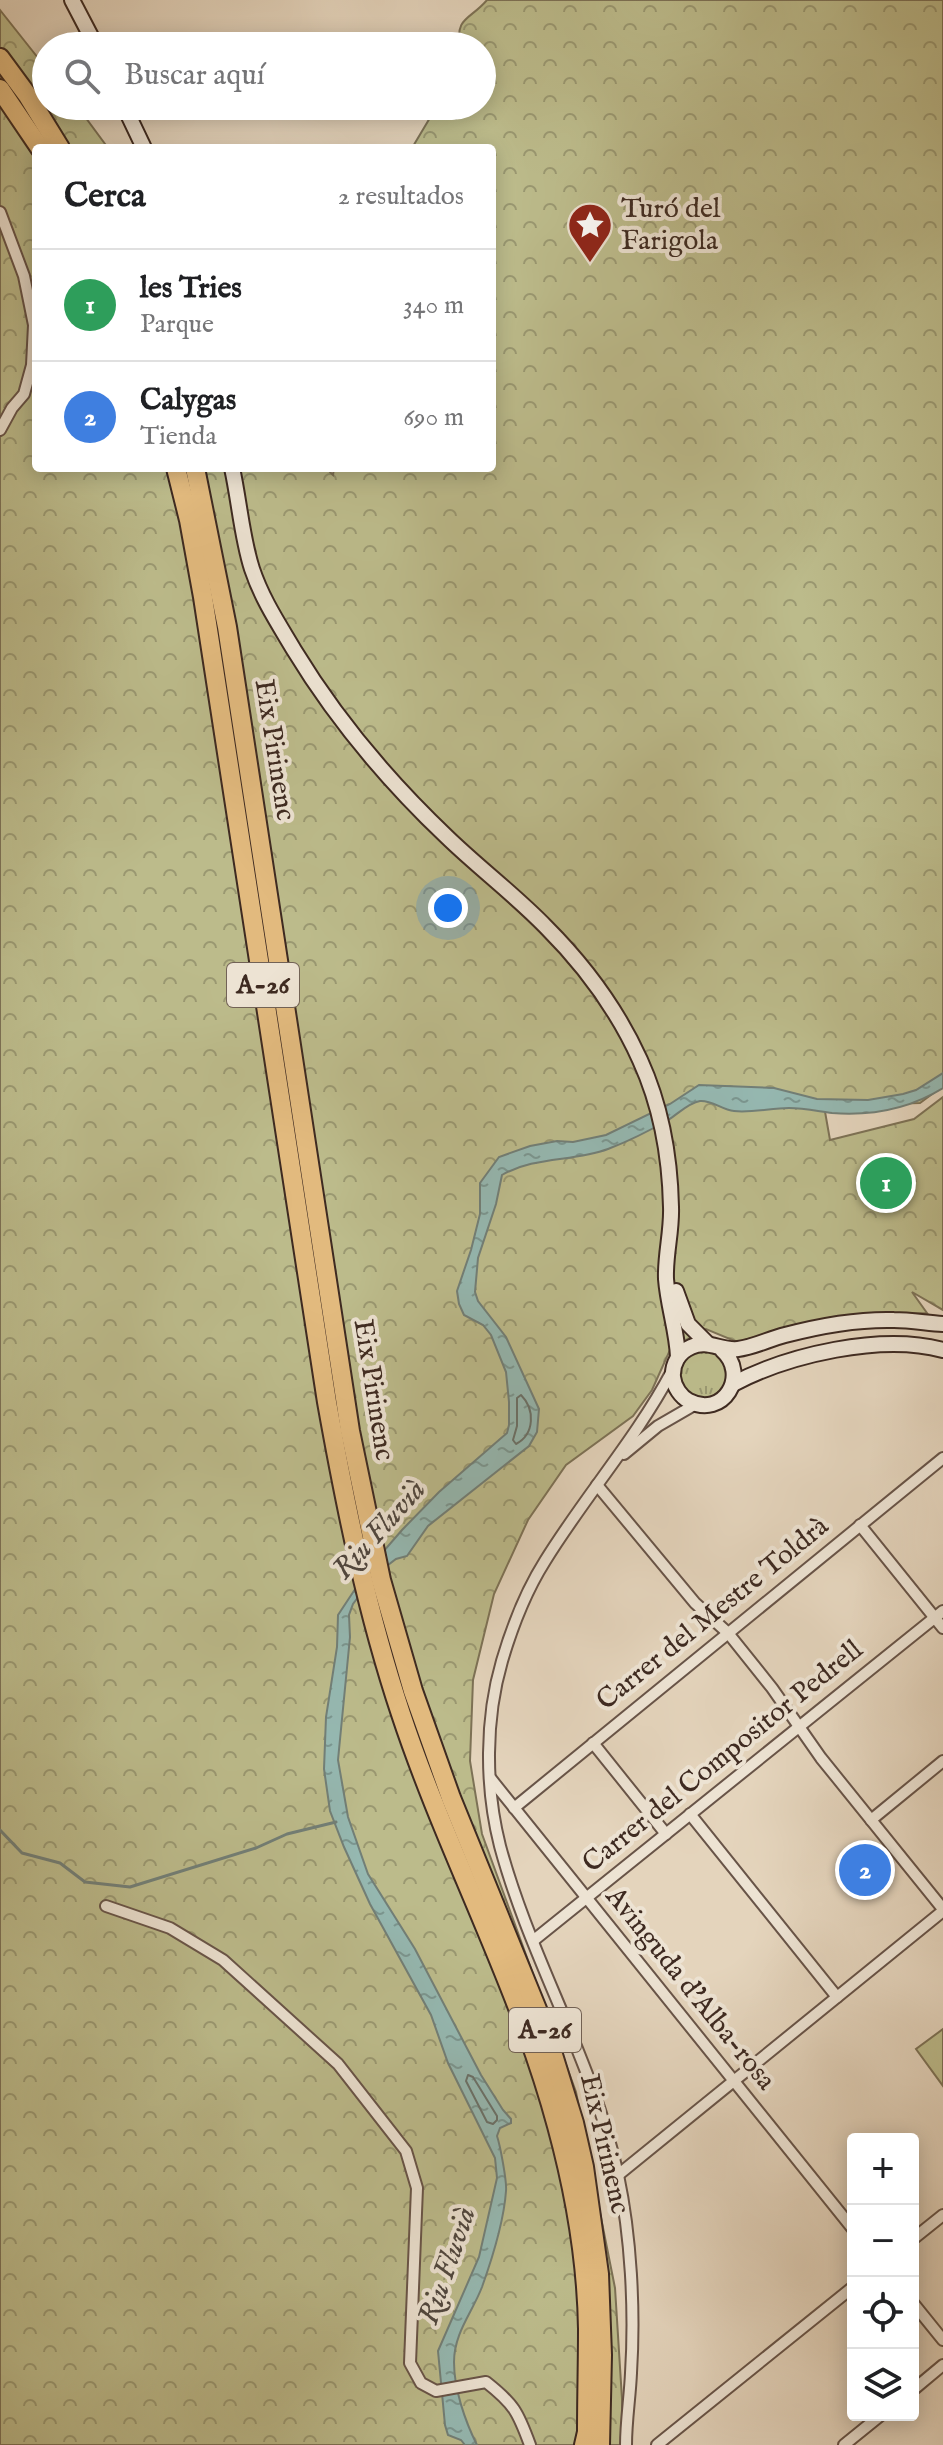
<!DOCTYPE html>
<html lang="es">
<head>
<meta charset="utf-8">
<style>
	body { margin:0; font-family:"IM FELL English",serif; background:#f2f2f2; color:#202124 }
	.controls { position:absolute; right:24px; bottom:24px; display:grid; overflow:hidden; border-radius:8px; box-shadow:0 4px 20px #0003 }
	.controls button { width:72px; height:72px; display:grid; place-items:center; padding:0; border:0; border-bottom:2px solid #e0e0e0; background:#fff; color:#202124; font:40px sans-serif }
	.you { position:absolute; left:448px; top:908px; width:28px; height:28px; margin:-20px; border:6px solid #fff; border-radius:50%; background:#1a73e8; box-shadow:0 0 0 12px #1a73e833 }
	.badge { display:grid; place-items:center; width:52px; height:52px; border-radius:50%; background:#ea580c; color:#fff; font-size:26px; font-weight:700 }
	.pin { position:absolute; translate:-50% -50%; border:4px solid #fff; box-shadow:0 2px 8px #0006 }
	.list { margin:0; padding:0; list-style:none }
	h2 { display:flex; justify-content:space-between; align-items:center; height:104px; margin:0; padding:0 32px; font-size:34px }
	h2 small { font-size:26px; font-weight:400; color:#757577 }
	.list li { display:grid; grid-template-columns:52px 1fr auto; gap:24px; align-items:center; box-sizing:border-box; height:112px; padding:0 32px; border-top:2px solid #e0e0e0 }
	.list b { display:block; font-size:30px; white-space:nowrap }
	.list p { margin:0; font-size:26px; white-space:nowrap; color:#757577 }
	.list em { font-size:26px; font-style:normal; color:#757577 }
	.icon { flex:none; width:44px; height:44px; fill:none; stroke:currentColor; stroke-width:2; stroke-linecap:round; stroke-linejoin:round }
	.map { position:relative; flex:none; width:943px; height:2445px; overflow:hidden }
	.search { position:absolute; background:#fff; box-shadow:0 4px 20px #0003; left:32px; top:32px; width:464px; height:88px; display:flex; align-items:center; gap:20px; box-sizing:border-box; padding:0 28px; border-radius:44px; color:#757577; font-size:30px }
	.panel { position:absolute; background:#fff; box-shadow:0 4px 20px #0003; left:32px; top:144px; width:464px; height:328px; border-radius:8px }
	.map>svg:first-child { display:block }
	.grass { fill:url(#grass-tufts); stroke:#7d7256; stroke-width:2 }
	.park { fill:url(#park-crowns); stroke:#7d7256; stroke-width:2 }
	.pitch { fill:#bcbb8b; stroke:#7d7256; stroke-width:2 }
	.water { fill:url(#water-ripples); stroke:#727f77; stroke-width:2 }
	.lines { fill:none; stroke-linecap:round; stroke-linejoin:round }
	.shore { stroke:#6a7169; stroke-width:2 }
	.stream { stroke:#727f77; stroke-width:3 }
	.street-casing { stroke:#685448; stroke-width:14 }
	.secondary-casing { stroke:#3e2a21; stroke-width:18 }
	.highway-casing { stroke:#3e2a21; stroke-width:22 }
	.street { stroke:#ede3d3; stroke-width:10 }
	.secondary { stroke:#ede3d3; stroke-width:14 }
	.highway { stroke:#e2ba7e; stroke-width:18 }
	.labels { text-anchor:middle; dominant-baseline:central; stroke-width:8; stroke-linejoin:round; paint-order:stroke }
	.shield { fill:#ede3d3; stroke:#726256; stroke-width:2 }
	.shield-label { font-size:26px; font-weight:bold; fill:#3e2a21 }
	.poi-label { font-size:28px; fill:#3e2a21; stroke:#ede3d3; text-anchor:start }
	.street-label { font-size:28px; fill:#3e2a21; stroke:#ede3d3 }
	.water-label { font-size:30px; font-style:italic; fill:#4f463e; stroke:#ede3d3 }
</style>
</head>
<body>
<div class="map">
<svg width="943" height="2445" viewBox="0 0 943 2445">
	<defs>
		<pattern id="grass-tufts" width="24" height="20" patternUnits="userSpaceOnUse" patternTransform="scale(2)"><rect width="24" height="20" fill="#bcbb8b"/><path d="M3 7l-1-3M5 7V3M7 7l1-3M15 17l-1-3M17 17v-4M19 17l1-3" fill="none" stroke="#9a9871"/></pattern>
		<pattern id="park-crowns" width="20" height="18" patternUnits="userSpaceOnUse" patternTransform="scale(2)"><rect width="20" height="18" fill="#bcbb8b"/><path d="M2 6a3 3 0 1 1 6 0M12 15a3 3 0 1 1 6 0" fill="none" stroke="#9a9871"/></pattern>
		<pattern id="water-ripples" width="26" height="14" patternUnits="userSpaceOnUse" patternTransform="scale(2)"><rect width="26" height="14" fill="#95b8b1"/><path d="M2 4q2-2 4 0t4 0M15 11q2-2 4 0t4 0" fill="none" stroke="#7b9690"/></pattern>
	</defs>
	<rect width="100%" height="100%" fill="#e4d4bc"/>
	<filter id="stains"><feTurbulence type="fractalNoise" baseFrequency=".0025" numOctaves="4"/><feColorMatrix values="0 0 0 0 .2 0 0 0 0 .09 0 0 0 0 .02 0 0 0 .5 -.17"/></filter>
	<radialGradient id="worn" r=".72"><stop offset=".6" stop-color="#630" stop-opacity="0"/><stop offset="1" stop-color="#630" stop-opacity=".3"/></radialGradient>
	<!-- grass -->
	<circle class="grass" cx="703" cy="1374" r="24"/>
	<!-- park -->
	<path class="park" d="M487,0H943V1086L920,1103L824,1106L830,1140L914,1119L943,1097V1310L912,1292L927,1313L832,1317L737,1342L706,1329L670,1350L652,1390L633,1416L566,1465L528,1520L494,1594L473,1680L470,1761L482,1834L576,2092L615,2288L622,2399V2445H0V10L46,68V106H77L108,148H36V468H326L333,475L334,468H492V148H412L437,106H482V46H460C455,17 470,20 487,0Z"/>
	<!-- pitch -->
	<polygon class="pitch" points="943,2029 943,2086 916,2049"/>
	<!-- water -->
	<path class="water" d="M943,1073V1088C909,1109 871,1116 832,1113C817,1111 803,1108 789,1108C771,1108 752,1113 734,1111C722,1110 712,1100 700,1101C688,1103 678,1114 668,1120C649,1131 629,1141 608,1149C573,1162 535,1156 502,1175L496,1204L478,1258L475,1292L478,1301L506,1337L539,1409L537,1432L529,1446L428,1526L407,1556L396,1559L375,1575L353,1604L349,1615L350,1637L338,1760L348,1817L368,1874L415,1949L481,2075L503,2110L511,2119V2123L500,2128L497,2136C500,2145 507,2181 506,2191C504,2220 492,2259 482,2287C472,2313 454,2333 454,2362C454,2389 465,2421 477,2445H465L461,2440L448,2435L445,2425L438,2351L479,2257L497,2178L495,2158L448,2063L431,2015L370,1904L344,1847L330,1811L324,1769L326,1717L337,1647L338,1615L369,1568L402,1530L439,1492L507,1433L509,1425V1402L506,1372L491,1335L483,1325L464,1315L459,1304L457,1291L471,1250L480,1214V1183L499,1157L530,1146L557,1141L573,1142L606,1135L670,1104L699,1085L774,1088L817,1099L868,1100L903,1094L916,1090Z"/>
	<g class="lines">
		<!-- shore -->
		<g class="shore">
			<path d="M521,1395C535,1409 535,1434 516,1444L513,1440L517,1426V1398Z"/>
			<polygon points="468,2075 473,2077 497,2116 497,2120 493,2124 487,2122 466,2081"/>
		</g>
		<!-- stream -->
		<polyline class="stream" points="0,1830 22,1853 60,1863 85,1882 130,1887 256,1848 287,1834 336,1822"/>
		<!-- street casing -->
		<g class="street-casing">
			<g id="street">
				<polyline points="0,212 24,276 34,325 32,365 24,394 12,408 0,430"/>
				<polyline points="624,1454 658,1426 696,1404"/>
				<polyline points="597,1485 695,1603 728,1633 772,1688 821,1758 943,1909"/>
				<polyline points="860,1525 943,1628"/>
				<polyline points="593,1743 666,1834"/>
				<polyline points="491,1779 853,2229"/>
				<polyline points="514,1808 943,1458"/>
				<polyline points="690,1814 837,1997"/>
				<polyline points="871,1820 943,1761"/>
				<path d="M106,1906L170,1928L223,1960L338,2064L406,2151L417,2188L410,2363L421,2383L436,2391L486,2382C514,2404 518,2412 530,2445"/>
				<polyline points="534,1940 943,1611"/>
				<polyline points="618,2175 943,1911"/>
				<polyline points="913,2239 943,2215"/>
				<polyline points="913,2303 943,2340"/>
				<polyline points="913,2390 943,2365"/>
				<path d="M626,2445C626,2421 630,2397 631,2373C635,2310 631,2236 618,2175C593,2060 530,1958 500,1846C485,1787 485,1719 502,1661C512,1627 526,1591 545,1561C585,1496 636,1439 672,1371"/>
				<polyline points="657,2445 853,2287"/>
				<polyline points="844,2445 881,2415"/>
			</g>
		</g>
		<!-- secondary casing -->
		<g class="secondary-casing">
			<g id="secondary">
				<polyline points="72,0 96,46"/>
				<polyline points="124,106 144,148"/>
				<path d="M232,468C239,499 242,539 252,569C262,599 278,623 294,650C336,719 389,782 447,837C479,868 515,895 546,927C585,966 617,1009 640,1060C661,1106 670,1156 671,1207C672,1231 665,1255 666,1279C668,1306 677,1331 678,1357"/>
				<polyline points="676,1291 688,1324 708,1344"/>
				<path d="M722,1350C750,1375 723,1419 689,1401C681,1397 674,1387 673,1377C672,1364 679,1352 691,1347C707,1339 721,1351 738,1349C754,1347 769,1339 785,1335C819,1326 858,1319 894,1320C910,1320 927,1323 943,1324"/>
				<path d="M733,1384C788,1355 881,1333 943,1350"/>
			</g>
		</g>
		<!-- highway casing -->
		<g class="highway-casing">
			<g id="highway">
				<polyline points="0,58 28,96 60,148"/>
				<polyline points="0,89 40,148"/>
				<path d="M176,468L189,520L203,597L327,1402C346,1508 367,1612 401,1714C447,1853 519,1984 557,2126C575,2192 587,2261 588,2329C588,2363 587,2398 587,2432L584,2445"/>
				<polyline points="195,468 227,627 350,1431 381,1580 413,1691 451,1798 545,2029 574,2123 584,2167 599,2274 602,2355 600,2445"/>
			</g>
		</g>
		<!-- street -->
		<use href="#street" class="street"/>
		<!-- secondary -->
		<use href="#secondary" class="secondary"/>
		<!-- highway -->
		<use href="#highway" class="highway"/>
	</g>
	<!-- icons -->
	<defs>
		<g id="sight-pin" transform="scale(2.3)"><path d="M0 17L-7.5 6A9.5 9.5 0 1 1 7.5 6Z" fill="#8f2418" stroke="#ede3d3"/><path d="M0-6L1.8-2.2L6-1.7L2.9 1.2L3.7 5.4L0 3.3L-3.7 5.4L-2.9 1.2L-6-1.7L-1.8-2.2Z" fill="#fff"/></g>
	</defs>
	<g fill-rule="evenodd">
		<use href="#sight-pin" x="590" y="225"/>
	</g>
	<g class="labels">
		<!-- shield labels -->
		<g class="shield">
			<rect x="227" y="963" width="72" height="44" rx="6"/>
			<rect x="509" y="2008" width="72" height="44" rx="6"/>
		</g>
		<g class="shield-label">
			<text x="263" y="985">A-26</text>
			<text x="545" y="2030">A-26</text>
		</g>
		<!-- poi labels -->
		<g class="poi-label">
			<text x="621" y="209">Turó del<tspan x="621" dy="32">Farigola</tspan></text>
		</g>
		<!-- street labels -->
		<g class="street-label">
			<text transform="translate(274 750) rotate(81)">Eix Pirinenc</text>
			<text transform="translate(373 1390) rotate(81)">Eix Pirinenc</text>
			<text transform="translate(713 1614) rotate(-39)">Carrer del Mestre Toldrà</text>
			<text transform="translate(723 1757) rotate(-39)">Carrer del Compositor Pedrell</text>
			<text transform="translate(690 1989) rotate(51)">Avinguda d'Alba-rosa</text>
			<text transform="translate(604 2144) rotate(77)">Eix Pirinenc</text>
		</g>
		<!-- water labels -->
		<g class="water-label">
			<text transform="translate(380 1530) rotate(-48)">Riu Fluvià</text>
			<text transform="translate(448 2266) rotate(-71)">Riu Fluvià</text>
		</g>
	</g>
	<rect width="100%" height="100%" filter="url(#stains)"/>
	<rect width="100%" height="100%" fill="url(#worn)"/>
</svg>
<div class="controls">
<button>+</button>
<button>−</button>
<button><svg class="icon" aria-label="locate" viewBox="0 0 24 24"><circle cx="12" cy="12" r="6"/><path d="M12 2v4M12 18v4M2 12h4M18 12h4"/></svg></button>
<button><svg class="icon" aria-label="layers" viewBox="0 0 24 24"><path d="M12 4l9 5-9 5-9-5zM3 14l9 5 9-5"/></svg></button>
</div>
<div class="you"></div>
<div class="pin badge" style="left:886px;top:1183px;background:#2e9e5b">1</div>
<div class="pin badge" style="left:865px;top:1870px;background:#3f7fe0">2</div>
<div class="search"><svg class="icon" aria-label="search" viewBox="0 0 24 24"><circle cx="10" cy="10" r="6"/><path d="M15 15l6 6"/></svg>Buscar aquí</div>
<section class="panel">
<h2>Cerca<small>2 resultados</small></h2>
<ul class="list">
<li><span class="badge" style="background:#2e9e5b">1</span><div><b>les Tries</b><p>Parque</p></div><em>340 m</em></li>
<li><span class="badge" style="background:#3f7fe0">2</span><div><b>Calygas</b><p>Tienda</p></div><em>690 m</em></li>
</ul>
</section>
</div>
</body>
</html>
